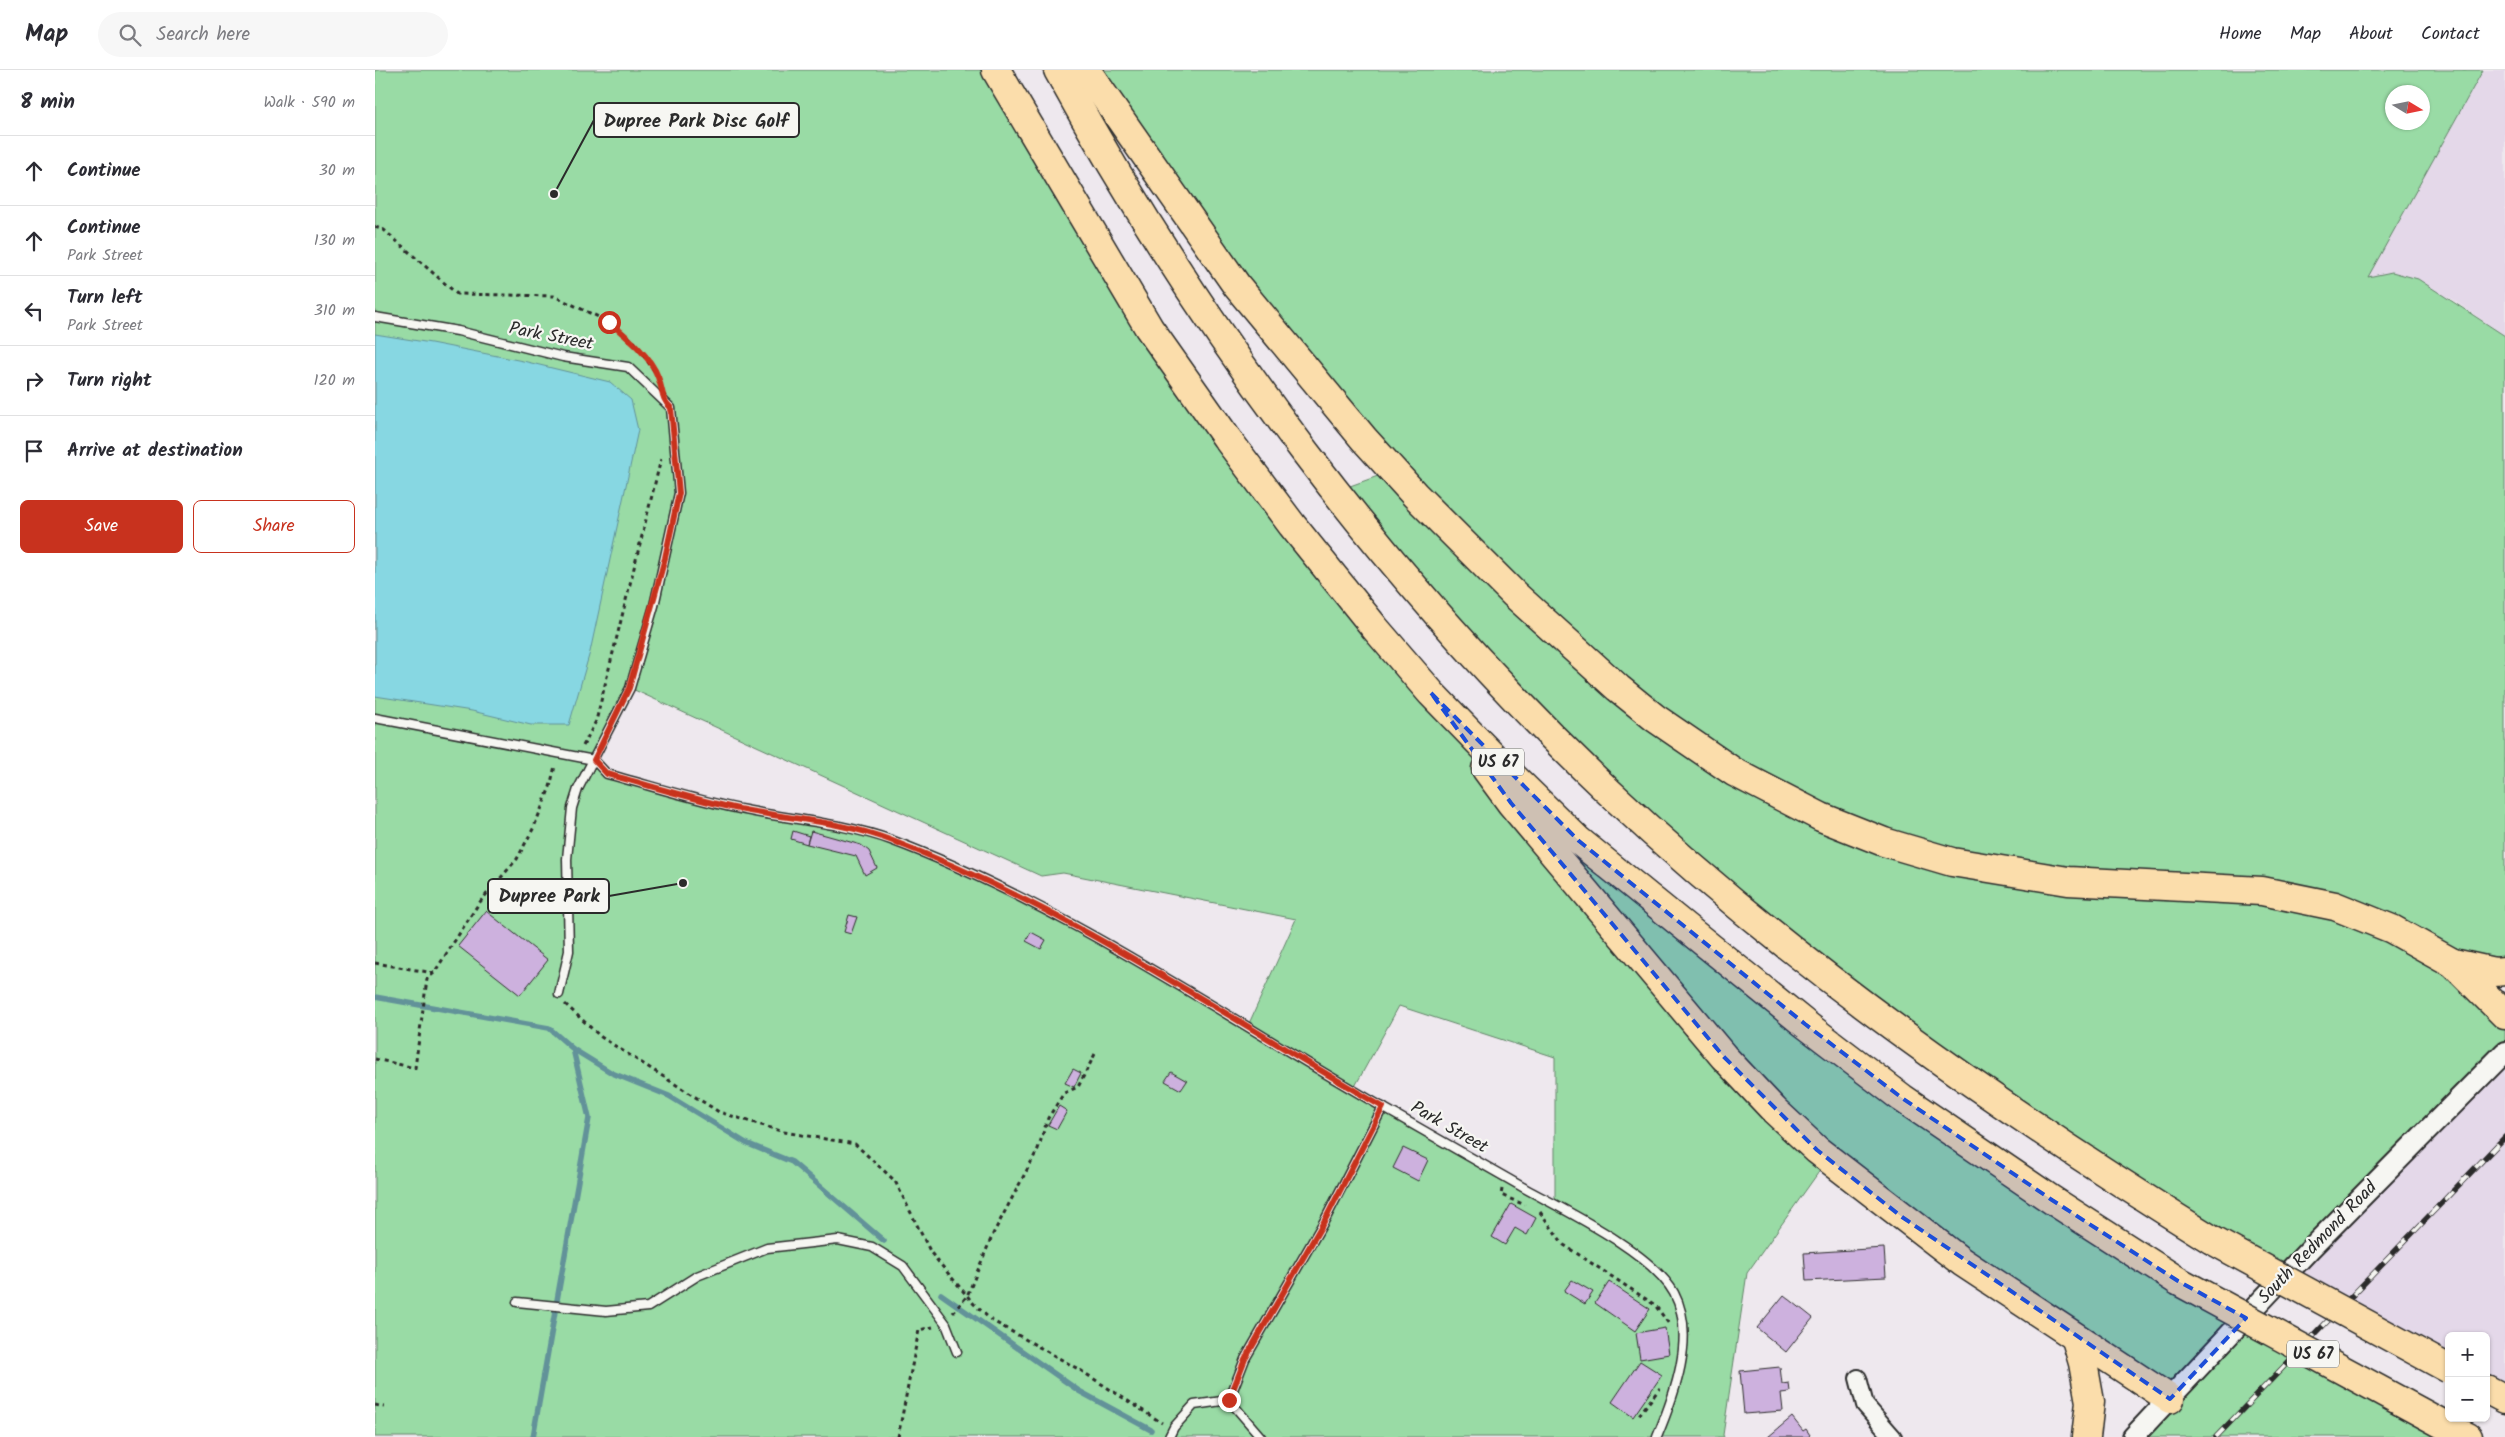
<!DOCTYPE html>
<html lang="en">
<head>
<meta charset="utf-8">
<style>
	body { margin:0; font-family:Kalam,sans-serif; background:#f7f7f7; color:#2b2b33 }
	.controls { position:absolute; right:15px; bottom:15px; display:grid; overflow:hidden; border-radius:8px; box-shadow:0 1px 4px #0004 }
	.controls button { width:45px; height:45px; display:grid; place-items:center; padding:0; border:0; border-bottom:1px solid #e1e1e2; background:#fff; color:#2b2b33; font:25px sans-serif }
	.compass { position:absolute; left:2010px; top:15px; width:45px; height:45px; border-radius:50%; background:#fff; box-shadow:0 1px 4px #0004; rotate:100deg }
	.stop { position:absolute; width:15px; height:15px; margin:-11px; border:4px solid #c8321e; border-radius:50%; background:#fff }
	.stop.end { background:#c8321e; border-color:#fff; box-shadow:0 1px 5px #0008 }
	.list { margin:0; padding:0; list-style:none }
	h2 { display:flex; justify-content:space-between; align-items:center; height:65px; margin:0; padding:0 20px; font-size:21px }
	h2 small { font-size:16px; font-weight:400; color:#7c7c81 }
	.list li { display:grid; grid-template-columns:32px 1fr auto; gap:15px; align-items:center; box-sizing:border-box; height:70px; padding:0 20px; border-top:1px solid #e1e1e2 }
	.list b { display:block; font-size:19px; white-space:nowrap }
	.list p { margin:0; font-size:16px; white-space:nowrap; color:#7c7c81 }
	.list em { font-size:16px; font-style:normal; color:#7c7c81 }
	.actions { display:flex; gap:10px; padding:15px 20px }
	.actions a { flex:1; padding:11px 0; border:1px solid #c8321e; border-radius:8px; text-align:center; font-size:18px; color:#c8321e }
	.actions .main { background:#c8321e; color:#fff }
	.icon { flex:none; width:28px; height:28px; fill:none; stroke:currentColor; stroke-width:2; stroke-linecap:round; stroke-linejoin:round }
	.map { position:relative; flex:none; width:2130px; height:1367px; overflow:hidden }
	header { display:flex; align-items:center; gap:30px; box-sizing:border-box; height:70px; padding:0 25px; background:#fff; border-bottom:1px solid #e1e1e2 }
	header strong { font-size:24px }
	nav { display:flex; gap:28px; margin-inline-start:auto; font-size:18px }
	.search { width:350px; height:45px; background:#f7f7f7; display:flex; align-items:center; gap:12px; box-sizing:border-box; padding:0 18px; border-radius:28px; color:#7c7c81; font-size:19px }
	main { display:flex }
	aside { flex:1; background:#fff }
	.map>svg:first-child { display:block }
	.built { fill:#e4d8e9 }
	.green { fill:#99dba5; stroke:#628368; fill-rule:evenodd }
	.water { fill:#87d7e2; stroke:#629299 }
	.lines { fill:none; stroke-linecap:round; stroke-linejoin:round }
	.stream { stroke:#629299; stroke-width:5.5 }
	.building { fill:#cdb1de; stroke:#2b2b2b }
	.service-casing { stroke:#2b2b2b; stroke-width:11 }
	.minor-casing { stroke:#2b2b2b; stroke-width:20 }
	.tertiary-casing { stroke:#2b2b2b; stroke-width:24 }
	.motorway-casing { stroke:#2b2b2b; stroke-width:31 }
	.path { stroke:#2b2b2b; stroke-width:3; stroke-dasharray:4 4; stroke-linecap:butt }
	.service { stroke:#f6f6f2; stroke-width:8 }
	.minor { stroke:#f6f6f2; stroke-width:16 }
	.tertiary { stroke:#f6f6f2; stroke-width:20 }
	.motorway { stroke:#fbddab; stroke-width:28 }
	.rail-casing { stroke:#2b2b2b; stroke-width:5.5 }
	.rail { stroke:#f6f6f2; stroke-width:4; stroke-dasharray:11; stroke-linecap:butt }
	.motorway-bridge-casing { stroke:#2b2b2b; stroke-width:31; stroke-linecap:butt }
	.motorway-bridge { stroke:#fbddab; stroke-width:28 }
	.route { stroke:#c8321e; stroke-width:6 }
	.marked { fill:#1d4ed8; fill-opacity:0.2; stroke:#1d4ed8; stroke-width:4; stroke-dasharray:10 6; stroke-linejoin:round }
	.labels { text-anchor:middle; dominant-baseline:central; stroke-width:4.5; stroke-linejoin:round; paint-order:stroke }
	.shield { fill:#f6f6f2; stroke:#686867; stroke-width:1 }
	.shield-label { font-size:16px; font-weight:bold; fill:#2b2b2b }
	.street-label { font-size:18px; fill:#2b2b2b; stroke:#f6f6f2 }
	.leader { fill:none; stroke:#2b2b2b; stroke-width:2 }
	.callout-dot { fill:#2b2b2b; stroke:#f6f6f2; stroke-width:2 }
	.callout { fill:#f6f6f2; stroke:#2b2b2b; stroke-width:2 }
	.callout-label { font-size:19px; text-anchor:middle; font-weight:bold; fill:#2b2b2b }
</style>
</head>
<body>
<header>
<strong>Map</strong>
<div class="search"><svg class="icon" aria-label="search" viewBox="0 0 24 24"><circle cx="10" cy="10" r="6"/><path d="M15 15l6 6"/></svg>Search here</div>
<nav><a>Home</a><a>Map</a><a>About</a><a>Contact</a></nav>
</header>
<main>
<aside>
<h2>8 min<small>Walk · 590 m</small></h2>
<ul class="list">
<li><svg class="icon" aria-label="ahead" viewBox="0 0 24 24"><path d="M12 20V5M6 11l6-6 6 6"/></svg><div><b>Continue</b></div><em>30 m</em></li>
<li><svg class="icon" aria-label="ahead" viewBox="0 0 24 24"><path d="M12 20V5M6 11l6-6 6 6"/></svg><div><b>Continue</b><p>Park Street</p></div><em>130 m</em></li>
<li><svg class="icon" aria-label="left" viewBox="0 0 24 24"><path d="M17 20v-9H6M10 6l-5 5 5 5"/></svg><div><b>Turn left</b><p>Park Street</p></div><em>310 m</em></li>
<li><svg class="icon" aria-label="right" viewBox="0 0 24 24"><path d="M7 20v-9h11M14 6l5 5-5 5"/></svg><div><b>Turn right</b></div><em>120 m</em></li>
<li><svg class="icon" aria-label="arrive" viewBox="0 0 24 24"><path d="M6 21V4h12l-3 4 3 4H6"/></svg><div><b>Arrive at destination</b></div></li>
</ul>
<div class="actions"><a class="main">Save</a><a>Share</a></div>
</aside>
<div class="map">
<svg width="2130" height="1367" viewBox="0 0 2130 1367">
	<rect width="100%" height="100%" fill="#eee8ee"/>
	<filter id="ink" filterUnits="userSpaceOnUse"><feTurbulence type="fractalNoise" baseFrequency=".02" numOctaves="2"/><feDisplacementMap in="SourceGraphic" scale="10" xChannelSelector="R" yChannelSelector="G"/><feConvolveMatrix kernelMatrix="1 2 1 2 8 2 1 2 1" color-interpolation-filters="sRGB"/></filter>
	<g filter="url(#ink)">
		<!-- built -->
		<g class="built">
			<polygon points="2108,0 2130,0 2130,266 2075,228 1992,207"/>
			<polygon points="2130,982 2130,1329 2111,1319 2111,1266 2074,1266 2074,1299 1907,1209"/>
		</g>
		<!-- green -->
		<g class="green">
			<path d="M0,0H621L851,367L1204,771L1677,1130L2093,1367H1758L1795,1329L1453,1089L1372,1203L1348,1365L1349,1367H0ZM255,618L666,806L688,803L921,849L872,958L659,834L513,769L366,740L232,704L219,689ZM1024,936L1180,987V1135L978,1020Z"/>
			<path d="M716,0H2108L1993,207L2017,202L2043,209L2130,266V901L2079,893L2130,945V982L1907,1209L1777,1133L1281,763L961,421L1017,401ZM2018,22H2048V52H2018Z"/>
		</g>
		<!-- water -->
		<polygon class="water" points="0,264 56,273 148,291 235,312 256,330 263,360 215,582 194,655 156,655 97,641 0,626"/>
		<g class="lines">
			<!-- stream -->
			<g class="stream">
				<polyline points="0,927 174,958 198,979 214,1048 158,1367"/>
				<polyline points="198,979 237,1003 294,1026 371,1073 417,1092 509,1171"/>
				<polyline points="566,1224 704,1321 776,1360"/>
			</g>
		</g>
		<!-- building -->
		<g class="building">
			<polygon points="418,761 434,766 432,774 416,769"/>
			<polygon points="436,761 486,775 494,781 502,798 490,805 481,786 432,774"/>
			<polygon points="111,841 173,890 145,925 83,876"/>
			<polygon points="474,845 482,847 476,864 469,862"/>
			<polygon points="656,862 671,870 666,879 651,871"/>
			<polygon points="698,999 706,1003 699,1017 690,1013"/>
			<polygon points="796,1002 812,1011 806,1020 790,1011"/>
			<polygon points="684,1036 692,1041 682,1059 673,1055"/>
			<polygon points="1028,1078 1053,1090 1043,1111 1018,1098"/>
			<polygon points="1136,1134 1161,1148 1152,1165 1140,1158 1130,1175 1117,1167"/>
			<polygon points="1509,1178 1511,1207 1431,1211 1429,1183"/>
			<polygon points="1197,1210 1218,1222 1210,1234 1189,1221"/>
			<polygon points="1234,1212 1275,1239 1260,1261 1220,1233"/>
			<polygon points="1409,1225 1438,1248 1411,1282 1382,1258"/>
			<polygon points="1290,1258 1294,1284 1265,1289 1261,1263"/>
			<polygon points="1265,1291 1287,1305 1258,1347 1237,1332"/>
			<polygon points="1405,1297 1407,1314 1414,1313 1415,1322 1406,1323 1408,1341 1369,1344 1365,1301"/>
			<polygon points="1417,1347 1428,1361 1431,1359 1435,1365 1433,1367 1393,1367"/>
		</g>
		<g class="lines">
			<!-- service casing -->
			<g class="service-casing">
				<g id="service">
					<polyline points="0,247 83,261 188,287 253,297 296,338 304,423 279,536 255,618 203,719 197,738 192,789 194,881 184,924"/>
					<path d="M0,648L219,690L232,704C277,716 323,731 370,740C418,750 469,753 516,770C688,834 850,947 1009,1038C1057,1065 1104,1092 1151,1119C1193,1142 1276,1182 1299,1223C1322,1266 1299,1326 1282,1367"/>
					<polyline points="142,1232 231,1241 273,1237 322,1206 392,1178 463,1170 497,1177 528,1196 571,1254 582,1282"/>
					<polyline points="794,1367 799,1357 819,1335 854,1330"/>
					<polyline points="886,1367 854,1330 870,1289 951,1148 1008,1037"/>
				</g>
			</g>
			<!-- minor casing -->
			<g class="minor-casing">
				<polyline id="minor" points="1483,1308 1490,1335 1518,1367"/>
			</g>
			<!-- tertiary casing -->
			<g class="tertiary-casing">
				<polyline id="tertiary" points="1758,1367 1936,1178 2130,982"/>
			</g>
			<!-- motorway casing -->
			<g class="motorway-casing">
				<g id="motorway">
					<polyline points="621,0 774,258 851,367 917,455 1000,558 1056,623 1129,698 1204,771 1430,954 1527,1028 1677,1130 1803,1211"/>
					<path d="M683,0C828,265 1014,514 1234,722C1417,894 1624,1038 1837,1170"/>
					<polyline points="711,0 862,216 989,369 1040,425 1139,524 1243,618 1280,648 1359,702 1446,747 1509,772 1577,792 1693,811 1887,821 1960,836 2017,859 2078,893 2130,945"/>
					<polyline points="1111,699 1136,733 1349,987 1399,1040 1442,1080 1587,1192 1795,1329"/>
					<polyline points="2078,893 2119,902 2130,901"/>
					<polyline points="1701,1269 1708,1293 1715,1332 1711,1367"/>
					<polyline points="2111,1319 2130,1329"/>
					<polyline points="2073,1357 2093,1367"/>
				</g>
			</g>
			<!-- path -->
			<g class="path">
				<polyline points="0,157 9,160 82,224 179,226 234,252 259,272 282,304"/>
				<polyline points="208,676 221,651 286,389"/>
				<polyline points="0,893 59,903"/>
				<polyline points="190,934 226,967 344,1042 409,1062 480,1074 520,1111 556,1183 599,1234 616,1250 705,1300 787,1353"/>
				<polyline points="0,989 40,998 52,909 59,903 104,833 142,789 159,757 175,717 180,696"/>
				<polyline points="1127,1119 1126,1125 1150,1135"/>
				<polyline points="1165,1142 1189,1175 1280,1235 1294,1254"/>
				<polyline points="578,1243 592,1226 618,1164 663,1079 673,1048 689,1023 703,1017 720,984"/>
				<polyline points="0,1335 9,1337"/>
				<polyline points="1264,1345 1285,1318"/>
				<polyline points="523,1367 544,1260 558,1257"/>
			</g>
			<!-- service -->
			<use href="#service" class="service"/>
			<!-- minor -->
			<use href="#minor" class="minor"/>
			<!-- tertiary -->
			<use href="#tertiary" class="tertiary"/>
			<!-- motorway -->
			<use href="#motorway" class="motorway"/>
			<!-- rail casing -->
			<g class="rail-casing">
				<polyline id="rail" points="1841,1367 2130,1067"/>
			</g>
			<!-- rail -->
			<use href="#rail" class="rail"/>
			<!-- motorway-bridge casing -->
			<g class="motorway-bridge-casing">
				<g id="motorway-bridge">
					<polyline points="1837,1170 2074,1299"/>
					<polyline points="1803,1211 2073,1357"/>
				</g>
			</g>
			<!-- motorway-bridge -->
			<use href="#motorway-bridge" class="motorway-bridge"/>
		</g>
	</g>
	<g class="lines" filter="url(#ink)">
		<!-- route -->
		<path class="route" d="M234,252C251,266 275,285 283,307C288,319 286,329 296,338L304,423L290,488L254,618L219,690L232,704C277,716 323,731 369,740C417,749 469,752 515,770C690,836 847,944 1008,1037L951,1148L870,1289L854,1330"/>
	</g>
	<!-- marked area -->
	<path class="marked" d="M1056,623L1204,771L1430,954L1527,1028L1677,1130L1803,1211L1871,1248L1795,1329L1527,1147L1442,1080L1349,987L1136,733Z"/>
	<g class="labels">
		<!-- shield labels -->
		<g class="shield">
			<rect x="1097" y="678.5" width="52" height="27" rx="4"/>
			<rect x="1912" y="1270.5" width="52" height="27" rx="4"/>
		</g>
		<g class="shield-label">
			<text x="1123" y="692">US 67</text>
			<text x="1938" y="1284">US 67</text>
		</g>
		<!-- street labels -->
		<g class="street-label">
			<text transform="translate(176 267) rotate(11)">Park Street</text>
			<text transform="translate(1074 1058) rotate(30)">Park Street</text>
			<text transform="translate(1943 1173) rotate(-46)">South Redmond Road</text>
		</g>
	</g>
	<!-- callouts -->
	<path class="leader" d="M179 124L219 50M308 813L234 826"/>
	<g class="callout-dot">
		<circle cx="179" cy="124" r="5"/>
		<circle cx="308" cy="813" r="5"/>
	</g>
	<g class="callout">
		<rect x="219" y="33" width="205" height="34" rx="5"/>
		<rect x="113" y="809" width="121" height="34" rx="5"/>
	</g>
	<g class="callout-label">
		<text x="321" y="57">Dupree Park Disc Golf</text>
		<text x="174" y="832">Dupree Park</text>
	</g>
</svg>
<div class="controls">
<button>+</button>
<button>−</button>
</div>
<svg class="compass" viewBox="-18 -18 36 36"><path d="M0-13l5 13h-10z" fill="#e53935"/><path d="M0 13l5-13h-10z" fill="#7c7c81"/></svg>
<div class="stop" style="left:234px;top:252px"></div>
<div class="stop end" style="left:854px;top:1330px"></div>
</div>
</main>
</body>
</html>
